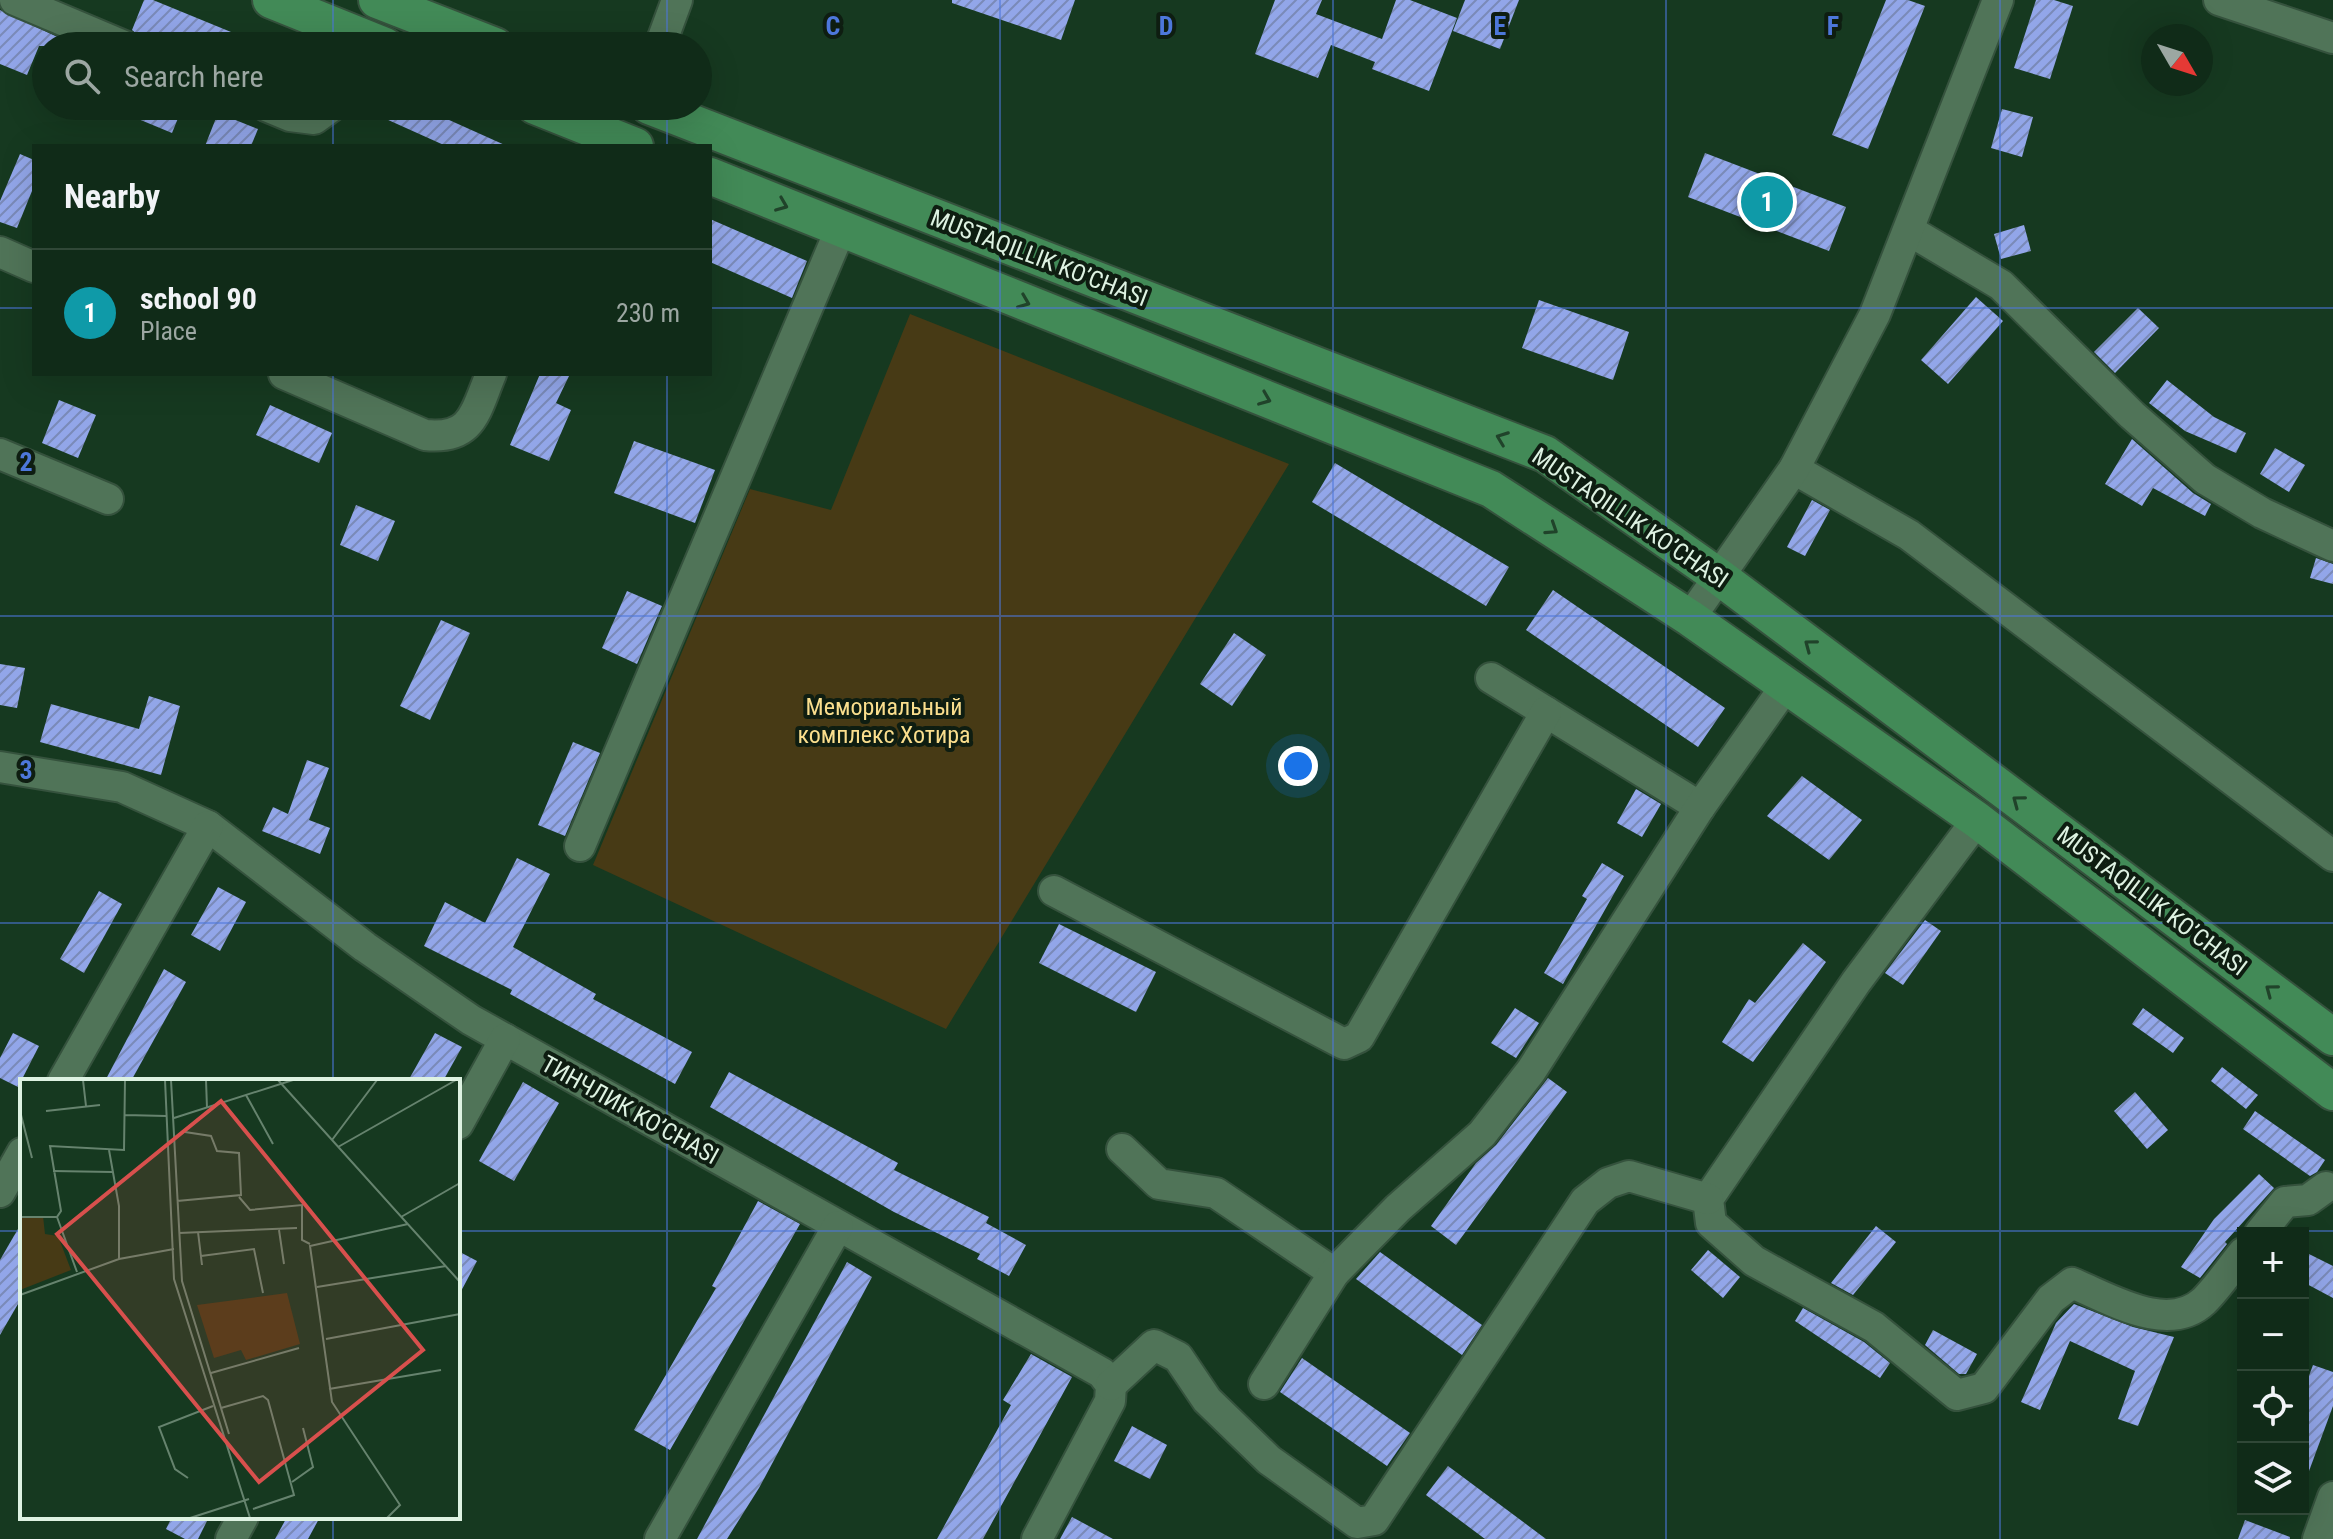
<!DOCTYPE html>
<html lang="en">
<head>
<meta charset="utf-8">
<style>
	body { margin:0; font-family:"Roboto Condensed",sans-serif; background:#193321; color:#f1f3f6 }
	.controls { position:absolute; right:24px; bottom:24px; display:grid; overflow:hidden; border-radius:0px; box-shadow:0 8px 32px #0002 }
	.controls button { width:72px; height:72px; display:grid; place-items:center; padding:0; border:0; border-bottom:2px solid #304737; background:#102b18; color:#f1f3f6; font:40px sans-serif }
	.compass { position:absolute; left:2141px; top:24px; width:72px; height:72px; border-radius:50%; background:#102b18; box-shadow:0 8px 32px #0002; rotate:129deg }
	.you { position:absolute; left:1298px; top:766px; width:28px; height:28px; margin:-20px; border:6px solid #fff; border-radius:50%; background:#1a73e8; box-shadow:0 0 0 12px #1a73e833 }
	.badge { display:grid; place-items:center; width:52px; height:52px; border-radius:50%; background:#b45309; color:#fff; font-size:26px; font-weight:700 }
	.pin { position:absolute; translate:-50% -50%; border:4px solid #fff; box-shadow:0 2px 8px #0006 }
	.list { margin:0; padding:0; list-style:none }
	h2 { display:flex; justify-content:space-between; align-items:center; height:104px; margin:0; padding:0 32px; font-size:34px }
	h2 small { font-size:26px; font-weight:400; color:#9ca7a2 }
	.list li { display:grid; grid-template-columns:52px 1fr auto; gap:24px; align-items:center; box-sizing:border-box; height:128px; padding:0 32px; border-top:2px solid #304737 }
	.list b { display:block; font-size:30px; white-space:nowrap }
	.list p { margin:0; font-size:26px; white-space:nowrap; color:#9ca7a2 }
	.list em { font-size:26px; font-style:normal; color:#9ca7a2 }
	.icon { flex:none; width:44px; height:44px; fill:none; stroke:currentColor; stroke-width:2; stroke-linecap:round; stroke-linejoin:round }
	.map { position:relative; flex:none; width:2333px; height:1539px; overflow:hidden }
	.search { position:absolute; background:#102b18; box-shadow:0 8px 32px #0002; left:32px; top:32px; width:680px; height:88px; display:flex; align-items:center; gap:20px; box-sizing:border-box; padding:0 28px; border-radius:44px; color:#9ca7a2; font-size:30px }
	.panel { position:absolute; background:#102b18; box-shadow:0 8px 32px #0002; left:32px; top:144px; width:680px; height:232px; border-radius:0px }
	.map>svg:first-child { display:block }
	.green { fill:#473a15 }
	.building { fill:url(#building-hatch) }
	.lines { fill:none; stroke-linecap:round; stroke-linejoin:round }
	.minor-casing { stroke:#35523d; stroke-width:34 }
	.major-casing { stroke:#35523d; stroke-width:40 }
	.minor { stroke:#507458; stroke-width:30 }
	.major { stroke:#428a57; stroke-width:36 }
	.oneway { stroke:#20432a }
	.grid { fill:none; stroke:#4d77da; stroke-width:2; stroke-opacity:0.55 }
	.labels { text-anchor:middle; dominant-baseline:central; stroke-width:8; stroke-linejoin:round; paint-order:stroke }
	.street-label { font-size:24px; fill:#def2e2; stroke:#0e1d11 }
	.park-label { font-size:24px; fill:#fade8d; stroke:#0e1d11 }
	.inset-road { fill:none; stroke:#66836e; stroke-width:2 }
	.view { fill:#d8504d; fill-opacity:0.15; stroke:#d8504d; stroke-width:4 }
	.inset-edge { fill:none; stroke:#def2e2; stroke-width:4 }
	.grid-label { font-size:26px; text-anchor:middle; font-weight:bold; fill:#4d77da; stroke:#0e1d11; stroke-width:8; stroke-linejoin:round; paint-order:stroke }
</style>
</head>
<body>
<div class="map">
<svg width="2333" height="1539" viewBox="0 0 2333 1539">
	<defs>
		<pattern id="building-hatch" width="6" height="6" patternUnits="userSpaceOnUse" patternTransform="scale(2)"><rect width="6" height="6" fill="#92a6e9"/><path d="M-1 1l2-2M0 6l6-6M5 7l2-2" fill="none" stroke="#7a8ab8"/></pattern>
	</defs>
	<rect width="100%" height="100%" fill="#163920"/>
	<!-- green -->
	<polygon class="green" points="910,314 1289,464 946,1029 593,865 750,489 831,510"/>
	<!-- building -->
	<g class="building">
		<polygon points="144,0 153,0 265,46 142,46 139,36 132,30"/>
		<polygon points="952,0 1075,0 1061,40 952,3"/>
		<polygon points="1275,0 1322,0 1316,14 1382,39 1396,0 1410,0 1457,18 1429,91 1372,69 1375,62 1331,45 1318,78 1255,54"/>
		<polygon points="1465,0 1519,0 1500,49 1453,31"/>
		<polygon points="1886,0 1908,0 1925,6 1868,149 1832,135"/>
		<polygon points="2036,0 2054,0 2073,6 2050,79 2014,68"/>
		<polygon points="0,10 66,41 64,46 39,46 27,75 0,64"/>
		<polygon points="107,106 183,106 172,133"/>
		<polygon points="392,106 418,106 507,146 446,146 386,119"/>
		<polygon points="2002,109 2033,117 2022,157 1991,148"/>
		<polygon points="218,113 258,129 251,146 205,146"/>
		<polygon points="1705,153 1846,207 1829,251 1688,197"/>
		<polygon points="20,154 34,160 34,186 17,228 0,222 0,201"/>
		<polygon points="710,219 807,261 792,298 710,262"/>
		<polygon points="2024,225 2031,251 2001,259 1994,234"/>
		<polygon points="1976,297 2003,321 1948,384 1921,360"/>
		<polygon points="1539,300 1629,332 1613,380 1522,348"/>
		<polygon points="2138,308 2159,328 2115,373 2094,352"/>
		<polygon points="540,374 570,374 556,403 571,410 549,461 510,445"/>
		<polygon points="2167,380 2214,417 2246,433 2236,453 2185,431 2149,403"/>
		<polygon points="59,400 96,415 78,458 42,443"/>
		<polygon points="270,405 332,433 319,463 256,435"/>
		<polygon points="2132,439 2193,493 2211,504 2205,516 2153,488 2142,506 2105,484"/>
		<polygon points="634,441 715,470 695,523 614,493"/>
		<polygon points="2275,448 2305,465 2289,492 2260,474"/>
		<polygon points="1335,463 1509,567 1486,606 1312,502"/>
		<polygon points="1812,500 1830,510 1805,556 1787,547"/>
		<polygon points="356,505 395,521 378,561 340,545"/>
		<polygon points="2316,558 2333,564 2333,584 2310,578"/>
		<polygon points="1553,590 1725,708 1698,747 1526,630"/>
		<polygon points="627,591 662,606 637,664 602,648"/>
		<polygon points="441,620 470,633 430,720 400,706"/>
		<polygon points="1234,633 1266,655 1232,706 1200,684"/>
		<polygon points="0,664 25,668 17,708 0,705"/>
		<polygon points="149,696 180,706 161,775 40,742 51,704 139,729"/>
		<polygon points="573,742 600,753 565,836 538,825"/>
		<polygon points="307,760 329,768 309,820 330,828 320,854 262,831 273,807 288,814"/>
		<polygon points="1802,776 1862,820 1829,860 1767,816"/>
		<polygon points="1636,789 1661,804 1642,837 1617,823"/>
		<polygon points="517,858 550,874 513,947 596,994 593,999 692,1052 675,1084 510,994 512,990 424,946 445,902 485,923"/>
		<polygon points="1602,863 1624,876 1563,984 1544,973 1587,899 1582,896"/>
		<polygon points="218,887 246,902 220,951 191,935"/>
		<polygon points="99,891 122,904 84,973 60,959"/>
		<polygon points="1925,920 1941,931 1903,985 1885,973"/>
		<polygon points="1059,924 1156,972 1136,1012 1039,963"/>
		<polygon points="1803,943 1826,962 1753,1062 1722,1042 1749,999 1755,1003"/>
		<polygon points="164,969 186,982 131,1081 105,1081"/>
		<polygon points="1515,1008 1539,1023 1516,1058 1491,1043"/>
		<polygon points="2143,1008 2184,1038 2173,1053 2132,1024"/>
		<polygon points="13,1033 39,1046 18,1087 0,1078 0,1058"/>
		<polygon points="435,1033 462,1047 443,1081 408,1081"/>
		<polygon points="2222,1067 2258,1095 2246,1109 2211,1081"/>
		<polygon points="729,1072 898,1163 894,1170 989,1217 986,1223 1026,1245 1009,1276 977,1259 980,1254 894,1212 710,1107"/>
		<polygon points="1548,1078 1567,1092 1456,1245 1431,1226 1476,1163 1496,1145"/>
		<polygon points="523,1082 559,1103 514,1181 479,1161"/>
		<polygon points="2135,1092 2168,1130 2147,1149 2114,1111"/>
		<polygon points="2255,1111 2325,1160 2317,1172 2310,1176 2243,1129"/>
		<polygon points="2259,1174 2274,1188 2225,1242 2227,1244 2200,1278 2181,1267 2214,1219"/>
		<polygon points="758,1201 800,1224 670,1450 634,1430 716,1288 712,1286"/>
		<polygon points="22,1222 22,1297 0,1335 0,1260"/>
		<polygon points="1876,1226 1896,1242 1853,1295 1831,1283"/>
		<polygon points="1708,1250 1740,1277 1723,1298 1691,1270"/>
		<polygon points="458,1251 477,1261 458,1297"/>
		<polygon points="2303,1251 2333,1266 2333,1298 2303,1282"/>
		<polygon points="1380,1252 1482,1325 1462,1355 1356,1279"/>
		<polygon points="847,1262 872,1277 759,1488 727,1539 697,1539"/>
		<polygon points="2074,1304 2133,1327 2174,1337 2138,1426 2118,1419 2135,1371 2070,1341 2040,1410 2021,1402 2056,1323"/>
		<polygon points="1803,1308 1864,1342 1890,1363 1880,1378 1795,1321"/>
		<polygon points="1933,1330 1977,1354 1966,1374 1959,1374 1925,1345"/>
		<polygon points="1031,1354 1072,1377 983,1539 937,1539 1011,1405 1003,1400"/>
		<polygon points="1302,1358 1410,1433 1387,1466 1280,1392"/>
		<polygon points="2313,1365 2333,1372 2333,1406 2305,1482 2303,1392"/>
		<polygon points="1132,1426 1167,1445 1150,1479 1114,1461"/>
		<polygon points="1448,1466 1546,1539 1485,1539 1426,1495"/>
		<polygon points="172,1517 209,1517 198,1539 185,1539 166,1529"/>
		<polygon points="287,1517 320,1517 308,1539 275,1539"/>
		<polygon points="1072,1517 1113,1539 1060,1539"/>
		<polygon points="2245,1520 2290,1537 2290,1539 2238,1539"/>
	</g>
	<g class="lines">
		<!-- minor casing -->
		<g class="minor-casing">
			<g id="minor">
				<polyline points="15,0 124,46"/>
				<polyline points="2219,0 2333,38"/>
				<polyline points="660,46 677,0"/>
				<polyline points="266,106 290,116 314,119 332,106"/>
				<polyline points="1910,231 2001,285 2132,415 2205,479 2262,513 2333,546"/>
				<polyline points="0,252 34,267"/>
				<path d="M284,374L425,435C473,440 475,412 491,374"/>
				<polyline points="0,454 108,499"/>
				<polyline points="1794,469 1909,535 2333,856"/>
				<polyline points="1690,618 1794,469 1875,314 1998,0"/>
				<polyline points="1491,678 1700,807"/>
				<polyline points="0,767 122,787 208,826 365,947 471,1020 1102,1373 1111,1385 1110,1401 1037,1539"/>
				<path d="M1977,820L1856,982L1708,1199L1711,1223L1754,1261L1874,1327L1957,1395L1984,1388L2051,1299L2072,1283C2109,1298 2168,1335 2204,1301C2218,1287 2230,1269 2243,1253"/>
				<polyline points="580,846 841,228"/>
				<polyline points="1054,891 1344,1044 1359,1037 1546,712"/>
				<polyline points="63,1081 208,826"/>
				<polyline points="458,1124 505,1039"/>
				<polyline points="1122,1149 1159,1184 1216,1193 1334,1273"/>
				<polyline points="0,1192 22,1153"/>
				<polyline points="2260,1233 2285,1202 2308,1200 2326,1187"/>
				<polyline points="1264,1384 1334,1273 1398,1208 1482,1134 1531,1071 1700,807 1785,687"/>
				<polyline points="1111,1385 1154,1345 1178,1357 1207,1400 1269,1460 1357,1523 1374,1520 1585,1201 1608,1183 1629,1176 1708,1199"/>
				<polyline points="231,1539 243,1517"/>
				<polyline points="660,1539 838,1226"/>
				<polyline points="2318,1539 2333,1497"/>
			</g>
		</g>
		<!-- major casing -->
		<g class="major-casing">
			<g id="major">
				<polyline points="271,0 385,46"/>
				<polyline points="377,0 495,46"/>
				<polyline points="535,106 635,146"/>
				<polyline points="649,106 1545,454 1718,576 2333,1037"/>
				<polyline points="710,176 1491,489 1690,618 1977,820 2333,1092"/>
			</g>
		</g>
		<!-- minor -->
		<use href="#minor" class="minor"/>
		<!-- major -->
		<use href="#major" class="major"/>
	</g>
	<!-- one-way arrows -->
	<defs><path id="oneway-chevron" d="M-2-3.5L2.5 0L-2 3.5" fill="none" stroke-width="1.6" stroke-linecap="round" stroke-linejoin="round" transform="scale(2)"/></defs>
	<g class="oneway">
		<use href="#oneway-chevron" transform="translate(782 205) rotate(22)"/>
		<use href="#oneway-chevron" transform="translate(1024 302) rotate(22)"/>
		<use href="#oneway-chevron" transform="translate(1265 399) rotate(22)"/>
		<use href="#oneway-chevron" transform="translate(1502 438) rotate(-159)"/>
		<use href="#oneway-chevron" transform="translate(1552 529) rotate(33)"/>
		<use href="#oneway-chevron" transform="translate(1810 645) rotate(-143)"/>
		<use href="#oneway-chevron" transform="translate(2018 801) rotate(-143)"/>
		<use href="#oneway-chevron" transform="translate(2271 990) rotate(-143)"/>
	</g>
	<!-- grid -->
	<path class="grid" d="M333,0V46M667,0V46M1000,0V1539M1333,0V1539M1666,0V1539M2000,0V1539M333,106V146M667,106V146M0,308H34M710,308H2333M333,374V1081M667,374V1539M0,616H2333M0,923H2333M0,1231H22M458,1231H2333M333,1517V1539"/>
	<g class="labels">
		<!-- street labels -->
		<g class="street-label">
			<text transform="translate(1039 258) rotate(21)">MUSTAQILLIK KO’CHASI</text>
			<text transform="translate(1630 518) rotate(34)">MUSTAQILLIK KO’CHASI</text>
			<text transform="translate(2152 901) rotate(37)">MUSTAQILLIK KO’CHASI</text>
			<text transform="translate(630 1110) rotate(29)">ТИНЧЛИК KO’CHASI</text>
		</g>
		<!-- park labels -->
		<g class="park-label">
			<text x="884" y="707">Мемориальный<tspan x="884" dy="28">комплекс Хотира</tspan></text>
		</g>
	</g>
	<!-- overview -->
	<g transform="translate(20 1079)">
		<rect width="440" height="440" fill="#163920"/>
		<path d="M267,214L280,265L226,281L221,271L194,279L177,226Z" fill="#473a15"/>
		<path d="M23,137L25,155L38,157L51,191L0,211V138Z" fill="#473a15"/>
		<path class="inset-road" d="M63,1L66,27M145,1L154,200L230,439M151,1L162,202L209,355M186,1L187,29M258,1L440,203M226,16L253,65M0,32L12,79M26,32L80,26M105,36L146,37M154,39L273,1M312,61L357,1M318,68L436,1M89,71L99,127V180M33,92L92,93M219,118L230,131L282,126V161L290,165M157,122L221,116L219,74L197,72L191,57L165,53M0,138H37M381,138L440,104M259,151L264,185M178,153L182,186M159,154L277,149M181,177L234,170L243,214M57,193L37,138L41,132L30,67L104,71L105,1M297,208L426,187M0,216L99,180L154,170M306,260L440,235M191,294L279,269M309,310L421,291M201,329L243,317L248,321L274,416L233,430M168,399L155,390L139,348L193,327M272,403L293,388L283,349M170,439L229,420M367,439L380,426L312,323L290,167L388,145"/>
		<path class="view" d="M201,22L403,271L239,403L37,155Z"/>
		<rect width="440" height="440" class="inset-edge"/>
	</g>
	<g class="grid-label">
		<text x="833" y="35">C</text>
		<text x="1166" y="35">D</text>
		<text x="1500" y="35">E</text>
		<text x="1833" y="35">F</text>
		<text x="26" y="471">2</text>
		<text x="26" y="779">3</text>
	</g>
</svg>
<div class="controls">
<button>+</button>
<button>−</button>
<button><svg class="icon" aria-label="locate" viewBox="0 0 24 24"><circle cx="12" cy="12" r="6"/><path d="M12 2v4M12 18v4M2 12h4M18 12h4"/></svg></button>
<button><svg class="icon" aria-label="layers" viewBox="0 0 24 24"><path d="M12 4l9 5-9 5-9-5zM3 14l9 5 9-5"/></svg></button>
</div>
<svg class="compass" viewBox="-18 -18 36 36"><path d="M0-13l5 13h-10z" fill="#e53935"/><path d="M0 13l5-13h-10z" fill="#9ca7a2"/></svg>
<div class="you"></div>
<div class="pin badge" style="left:1767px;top:202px;background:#0f9aa8">1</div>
<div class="search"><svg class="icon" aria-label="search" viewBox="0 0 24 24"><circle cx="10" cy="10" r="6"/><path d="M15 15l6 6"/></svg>Search here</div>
<section class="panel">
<h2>Nearby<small></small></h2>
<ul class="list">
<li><span class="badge" style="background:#0f9aa8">1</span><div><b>school 90</b><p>Place</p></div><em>230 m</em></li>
</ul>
</section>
</div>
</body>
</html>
